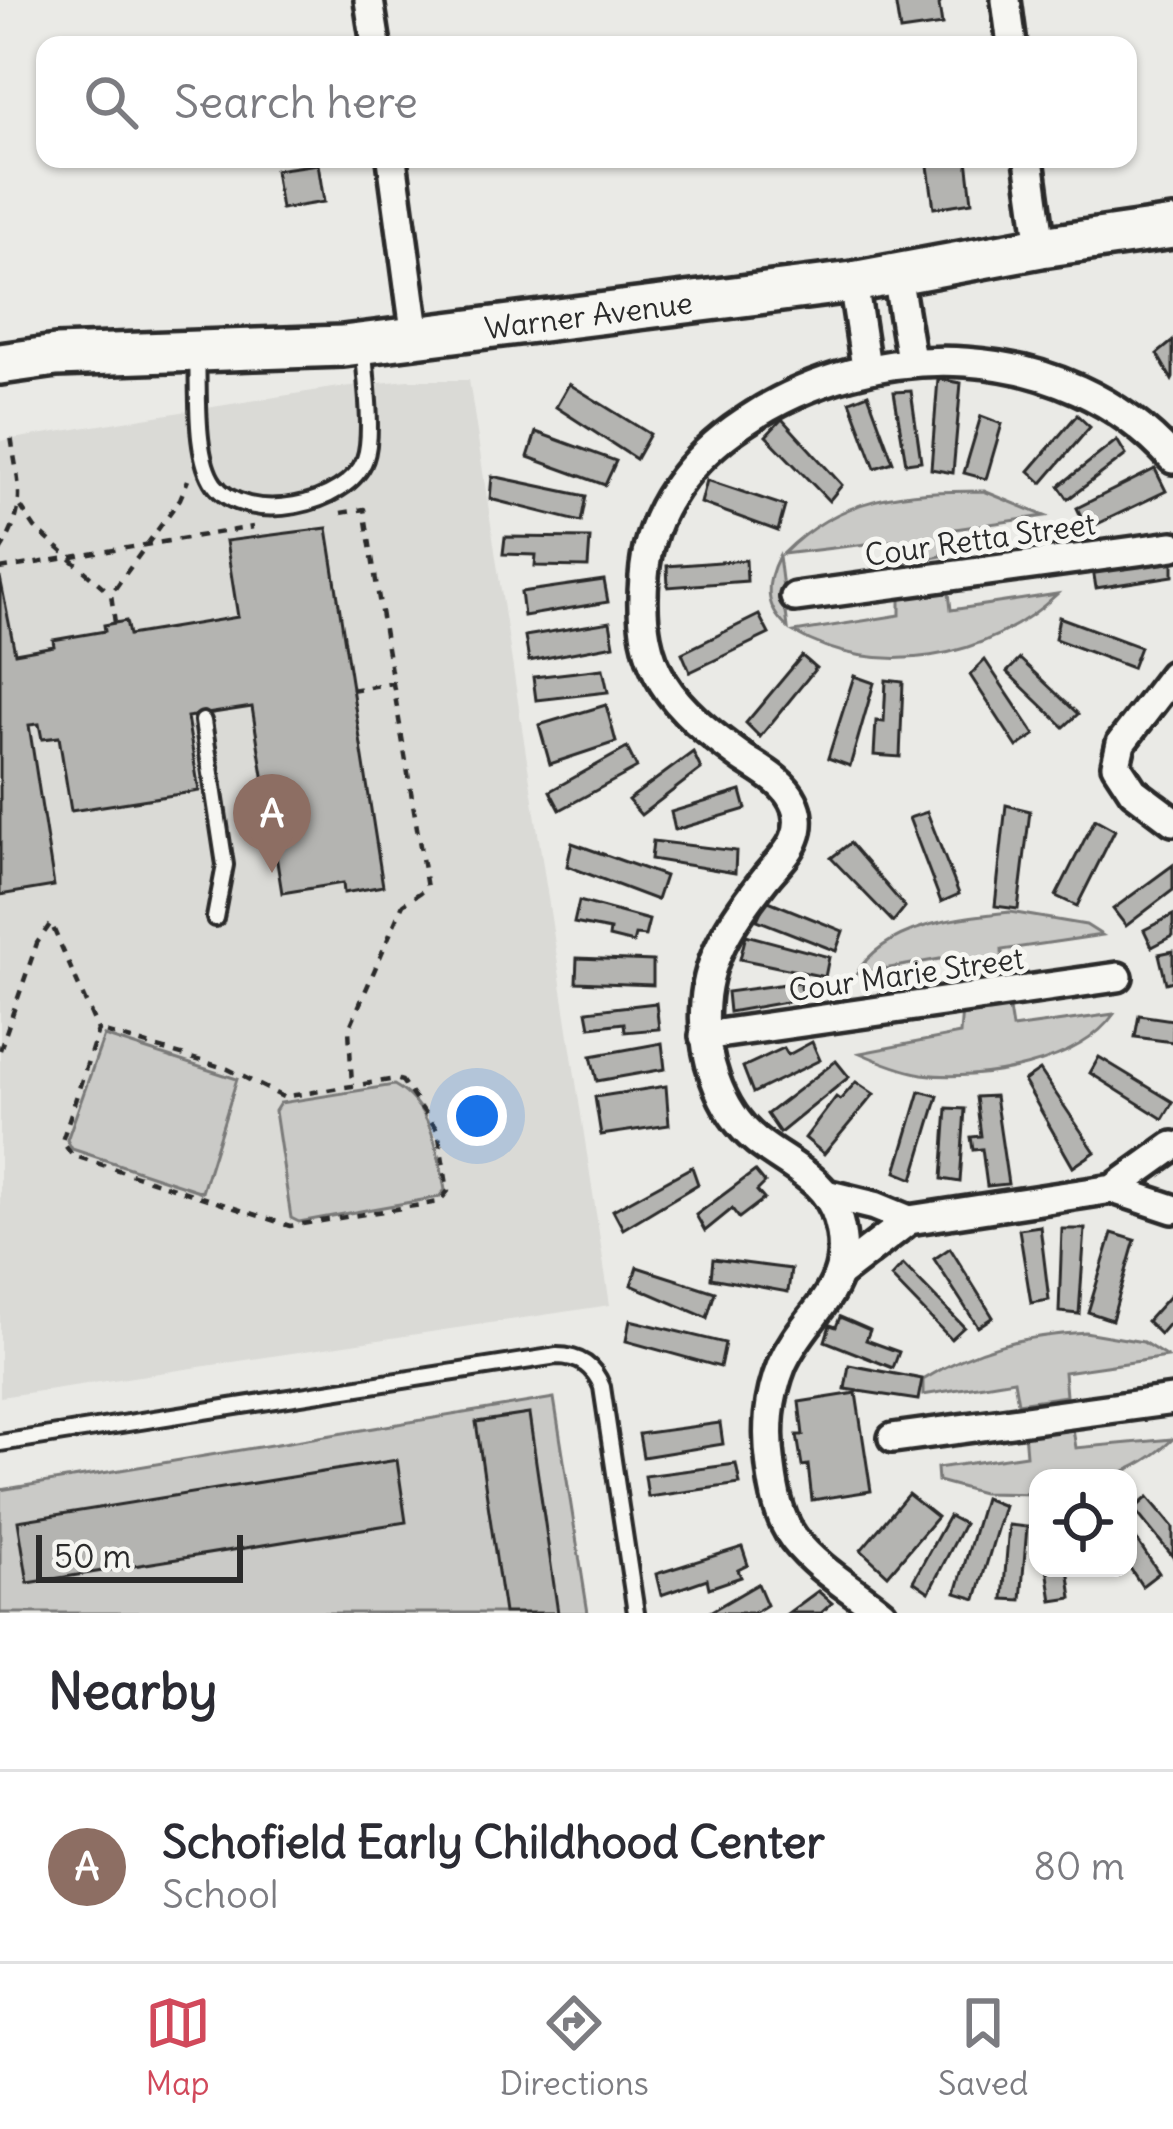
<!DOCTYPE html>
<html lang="en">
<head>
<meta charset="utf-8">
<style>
	body { margin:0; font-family:Delius,sans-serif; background:#f2f2f3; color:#2b2b33 }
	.controls { position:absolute; right:36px; bottom:36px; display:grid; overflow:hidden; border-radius:24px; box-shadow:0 3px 9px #0004 }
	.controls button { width:108px; height:108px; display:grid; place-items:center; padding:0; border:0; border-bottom:3px solid #e1e1e2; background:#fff; color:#2b2b33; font:60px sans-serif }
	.scale { position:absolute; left:36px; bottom:30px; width:207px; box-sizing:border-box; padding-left:12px; border:6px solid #2b2b2b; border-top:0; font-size:33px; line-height:42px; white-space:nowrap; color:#2b2b2b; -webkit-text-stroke:9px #f6f6f2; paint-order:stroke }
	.you { position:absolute; left:477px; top:1116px; width:42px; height:42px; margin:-30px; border:9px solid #fff; border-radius:50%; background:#1a73e8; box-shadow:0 0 0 18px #1a73e833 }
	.badge { display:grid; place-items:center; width:78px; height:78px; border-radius:50%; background:#d1495b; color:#fff; font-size:39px; font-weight:700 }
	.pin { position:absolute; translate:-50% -99px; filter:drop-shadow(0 3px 6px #0008) }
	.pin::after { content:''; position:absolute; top:63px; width:42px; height:36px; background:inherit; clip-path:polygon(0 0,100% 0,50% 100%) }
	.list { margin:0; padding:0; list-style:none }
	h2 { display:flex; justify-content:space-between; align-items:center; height:156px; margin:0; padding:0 48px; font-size:51px }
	h2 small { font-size:39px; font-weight:400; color:#7c7c81 }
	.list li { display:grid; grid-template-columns:78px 1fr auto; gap:36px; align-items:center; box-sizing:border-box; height:192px; padding:0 48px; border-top:3px solid #e1e1e2 }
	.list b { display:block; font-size:45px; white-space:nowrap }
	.list p { margin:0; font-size:39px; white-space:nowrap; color:#7c7c81 }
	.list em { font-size:39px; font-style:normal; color:#7c7c81 }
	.icon { flex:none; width:66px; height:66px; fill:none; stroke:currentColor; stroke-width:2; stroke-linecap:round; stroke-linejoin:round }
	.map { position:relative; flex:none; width:1173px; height:1613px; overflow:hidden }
	.search { position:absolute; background:#fff; box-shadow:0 3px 9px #0004; left:36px; right:36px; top:36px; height:132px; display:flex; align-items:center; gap:30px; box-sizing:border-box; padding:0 42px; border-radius:24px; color:#7c7c81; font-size:45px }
	.sheet { height:348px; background:#fff }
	nav { display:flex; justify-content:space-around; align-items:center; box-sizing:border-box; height:168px; border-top:3px solid #e1e1e2; background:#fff; font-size:33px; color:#7c7c81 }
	nav a { display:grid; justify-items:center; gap:6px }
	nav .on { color:#d1495b }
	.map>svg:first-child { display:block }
	.built { fill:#dadad6 }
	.green { fill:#cacac7; stroke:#7a7a79; stroke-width:3 }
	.building { fill:#b4b4b1; stroke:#2b2b2b; stroke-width:3 }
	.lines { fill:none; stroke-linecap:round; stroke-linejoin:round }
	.lane-casing { stroke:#2b2b2b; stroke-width:22 }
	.street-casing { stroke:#2b2b2b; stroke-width:36 }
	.secondary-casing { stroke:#2b2b2b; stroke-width:48 }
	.path { stroke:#2b2b2b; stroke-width:4.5; stroke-dasharray:9 9; stroke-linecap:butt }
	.lane { stroke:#f6f6f2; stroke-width:14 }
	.street { stroke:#f6f6f2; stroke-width:27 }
	.secondary { stroke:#f6f6f2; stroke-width:39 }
	.labels { text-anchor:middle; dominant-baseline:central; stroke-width:10; stroke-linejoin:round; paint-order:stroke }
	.street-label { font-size:30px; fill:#2b2b2b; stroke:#f6f6f2 }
</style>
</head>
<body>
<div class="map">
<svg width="1173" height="1613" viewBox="0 0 1173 1613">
	<rect width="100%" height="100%" fill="#eaeae6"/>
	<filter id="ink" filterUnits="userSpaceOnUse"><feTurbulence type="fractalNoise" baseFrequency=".00833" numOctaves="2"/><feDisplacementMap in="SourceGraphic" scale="24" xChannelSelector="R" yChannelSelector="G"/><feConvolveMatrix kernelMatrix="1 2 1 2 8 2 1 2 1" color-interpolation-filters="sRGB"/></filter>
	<g filter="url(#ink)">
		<!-- built -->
		<polygon class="built" points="408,380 469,380 610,1305 0,1397 0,441 332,388"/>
		<!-- green -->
		<g class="green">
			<path d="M984,491L1045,516L941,531L942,556L897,564L892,541L783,554C841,495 905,491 984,491Z"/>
			<path d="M779,556L788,628C764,607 765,583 779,556Z"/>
			<path d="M948,584L951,610L1057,594C989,660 876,680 794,632L900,615V589Z"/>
			<path d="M1010,912L1086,925L1102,935L1002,950L1003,975L958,982L951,957L856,974C885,925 957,917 1010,912Z"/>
			<path d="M1008,1003L1012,1028L1114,1014C1079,1064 980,1082 922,1074C900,1070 880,1062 860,1053L960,1034L962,1008Z"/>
			<polygon points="104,1036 237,1079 202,1192 72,1149 67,1140"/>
			<path d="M394,1085C432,1106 438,1151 445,1190L439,1197L299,1222L291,1218L275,1111L280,1103Z"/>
			<path d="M1085,1332L1143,1342L1167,1357L1064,1372L1066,1396L1018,1403L1014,1380L923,1395V1380C975,1347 1024,1336 1085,1332Z"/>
			<polygon points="554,1398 588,1613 0,1613 0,1490"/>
			<path d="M1072,1423L1076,1448L1173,1439C1125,1483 1099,1478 1038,1478V1494L982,1493L938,1481L937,1468L1026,1455L1024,1431Z"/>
		</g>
		<!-- building -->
		<g class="building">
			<polygon points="895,0 942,0 939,5 942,25 900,31"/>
			<polygon points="927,159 967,159 972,202 934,208"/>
			<polygon points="318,164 324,202 281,209 275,170"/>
			<polygon points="1173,341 1173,378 1172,380 1157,354"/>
			<polygon points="938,379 961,383 953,473 931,469"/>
			<polygon points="569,384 650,434 636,459 556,407"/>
			<polygon points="911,391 921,461 906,463 894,392"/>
			<polygon points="868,394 893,462 875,468 850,401"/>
			<polygon points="1077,415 1090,427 1042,483 1029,471"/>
			<polygon points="981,416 1002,424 986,479 964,473"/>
			<polygon points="782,419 842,485 829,501 766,436"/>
			<polygon points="536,432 616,461 605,485 528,457"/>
			<polygon points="1117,440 1126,455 1068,499 1059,486"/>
			<polygon points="1155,469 1166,491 1087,529 1077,508"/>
			<polygon points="492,476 586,496 581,522 490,499"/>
			<polygon points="707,480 785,506 778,531 701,503"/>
			<polygon points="327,528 383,886 344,893 343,883 282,893 252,707 187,717 199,791 71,811 59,737 42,739 39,724 29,725 54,886 0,895 0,577 15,653 54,646 53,640 105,631 104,625 126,621 129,635 238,617 226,541"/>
			<polygon points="505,537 590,538 588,567 535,566 536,555 503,554"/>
			<polygon points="1173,558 1173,576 1096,588 1093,569"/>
			<polygon points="746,560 747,581 668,587 667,566"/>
			<polygon points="604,580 608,602 524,616 521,592"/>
			<polygon points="759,615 769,634 690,672 682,653"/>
			<polygon points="1059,617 1140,647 1132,668 1055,639"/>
			<polygon points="610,622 614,645 529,661 525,636"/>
			<polygon points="802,656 816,668 760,737 746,723"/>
			<polygon points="1020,659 1078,714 1064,727 1007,672"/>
			<polygon points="985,660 1035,735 1017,747 970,675"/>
			<polygon points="603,669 608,692 536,700 533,677"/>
			<polygon points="854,676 874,683 850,766 828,758"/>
			<polygon points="886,680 903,682 900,757 874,755 876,721 884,722"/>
			<polygon points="606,705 616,742 550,764 539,725"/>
			<polygon points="627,748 637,768 560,810 550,791"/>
			<polygon points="693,752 701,769 641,815 628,800"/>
			<polygon points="741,791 746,809 675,830 671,812"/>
			<polygon points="1006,805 1030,811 1018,909 995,906"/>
			<polygon points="927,812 959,894 941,902 909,818"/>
			<polygon points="1095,819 1115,830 1077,906 1056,896"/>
			<polygon points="653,841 736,851 735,873 651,859"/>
			<polygon points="572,843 665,876 657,900 567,866"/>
			<polygon points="850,843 905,907 893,922 831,858"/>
			<polygon points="1173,865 1173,890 1126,926 1113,909"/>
			<polygon points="766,900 843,931 836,951 757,920"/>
			<polygon points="579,901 649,920 645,936 635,935 633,943 609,937 610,930 574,923"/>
			<polygon points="1173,915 1173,936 1152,947 1144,930"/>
			<polygon points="746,935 829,957 825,977 740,959"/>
			<polygon points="1173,951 1173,981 1166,983 1159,954"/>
			<polygon points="577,958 653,961 653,985 576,982"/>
			<polygon points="800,982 803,999 729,1012 727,992"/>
			<polygon points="656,1003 659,1029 625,1032 624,1023 590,1027 587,1011"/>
			<polygon points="1139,1015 1173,1020 1173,1042 1135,1037"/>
			<polygon points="812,1042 820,1060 753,1093 743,1067 784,1048 788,1055"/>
			<polygon points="662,1043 665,1069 597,1081 591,1056"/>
			<polygon points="1099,1057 1173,1102 1163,1119 1090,1073"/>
			<polygon points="836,1061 849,1077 780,1133 767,1114"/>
			<polygon points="1040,1070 1095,1152 1073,1167 1024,1081"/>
			<polygon points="856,1082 874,1094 824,1154 805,1138 836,1097 840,1100"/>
			<polygon points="666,1086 669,1125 601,1135 595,1097"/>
			<polygon points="920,1091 938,1096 913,1179 896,1172"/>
			<polygon points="995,1096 1008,1184 987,1186 982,1149 973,1150 971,1137 981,1136 976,1097"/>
			<polygon points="947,1108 965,1109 960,1182 942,1179"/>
			<polygon points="692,1167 698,1184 623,1229 613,1210"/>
			<polygon points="755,1171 765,1183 757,1191 764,1199 739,1218 732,1209 705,1231 696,1215"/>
			<polygon points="1040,1226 1049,1300 1031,1303 1019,1229"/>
			<polygon points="1062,1229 1085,1229 1079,1314 1059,1312"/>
			<polygon points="1112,1233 1135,1240 1112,1320 1088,1312"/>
			<polygon points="950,1248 993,1317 978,1327 934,1259"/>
			<polygon points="713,1259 791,1269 788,1292 711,1278"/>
			<polygon points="903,1264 964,1327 951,1339 891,1277"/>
			<polygon points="637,1267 715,1292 707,1318 631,1285"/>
			<polygon points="1173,1292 1173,1319 1160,1334 1147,1321"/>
			<polygon points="840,1317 870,1330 866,1340 899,1352 893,1368 825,1341 830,1325 836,1327"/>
			<polygon points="630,1320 725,1343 720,1367 626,1341"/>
			<polygon points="849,1365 922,1379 918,1400 845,1389"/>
			<polygon points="856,1393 871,1491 812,1500 808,1465 802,1466 797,1435 803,1435 799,1402"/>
			<polygon points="529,1414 558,1613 504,1613 476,1422"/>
			<polygon points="720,1423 723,1444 643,1457 639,1434"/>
			<polygon points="397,1460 406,1522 28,1583 18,1521"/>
			<polygon points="736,1464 740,1484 648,1497 645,1476"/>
			<polygon points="908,1494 937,1517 888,1575 861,1550"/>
			<polygon points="1148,1497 1173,1527 1173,1557 1134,1509"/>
			<polygon points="984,1498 1004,1506 976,1599 956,1593"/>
			<polygon points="949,1516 964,1524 929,1592 913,1581"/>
			<polygon points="1009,1525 1027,1527 1021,1600 1003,1599"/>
			<polygon points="1128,1527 1159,1573 1142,1586 1128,1565"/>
			<polygon points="742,1547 748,1565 738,1570 741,1577 709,1588 707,1579 661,1595 656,1574"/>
			<polygon points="1047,1568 1068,1568 1072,1598 1052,1601"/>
			<polygon points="758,1584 767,1605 754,1613 708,1613"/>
			<polygon points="818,1591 832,1603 821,1613 788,1613"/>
		</g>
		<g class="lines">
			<!-- lane casing -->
			<g class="lane-casing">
				<g id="lane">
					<path d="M197,357C199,392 194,456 214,484C245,527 348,506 365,459C374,434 365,377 364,349"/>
					<polyline points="203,721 225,865 215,918"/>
					<path d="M0,1443L557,1356C579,1356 594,1366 602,1387L636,1613"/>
				</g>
			</g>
			<!-- street casing -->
			<g class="street-casing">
				<g id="street">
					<polyline points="369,0 376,45"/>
					<polyline points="1006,0 1012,45"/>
					<polyline points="392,159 416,338"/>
					<polyline points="1029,159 1041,247"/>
					<polyline points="897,275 911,360"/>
					<polyline points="853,282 866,367"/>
					<polyline points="795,597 1173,546"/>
					<polyline points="1173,675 1121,743 1116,765 1133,791 1173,821"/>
					<polyline points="704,1036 1118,977"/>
					<polyline points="1113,1189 1173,1209"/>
					<polyline points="826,1194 875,1206 909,1220"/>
					<polyline points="839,1274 909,1220 1113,1189 1173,1146"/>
					<polyline points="893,1438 1173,1400"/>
					<path d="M882,1613C853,1589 818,1570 794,1539C779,1519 774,1492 771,1467C766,1431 768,1399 782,1364C806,1310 858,1290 838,1219C827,1179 787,1165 757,1141C718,1110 701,1051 705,1003C708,953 737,914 767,876C777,864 790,852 795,838C800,826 799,812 793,801C783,781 761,770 743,758C671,706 636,671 644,577C648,511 691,457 744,422C874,334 1065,338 1173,459"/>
				</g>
			</g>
			<!-- secondary casing -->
			<g class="secondary-casing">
				<g id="secondary">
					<path id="s1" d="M0,364L56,356L343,346L853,282L1041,247L1173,228"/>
				</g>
			</g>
			<!-- path -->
			<g class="path">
				<polyline points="21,507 35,528 111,594"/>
				<polyline points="341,513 364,509 427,888 403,904 349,1029 352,1086"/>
				<path d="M0,551C29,506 18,486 11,436"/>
				<polyline points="0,569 253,527"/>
				<polyline points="115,623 111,594 180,499 188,480"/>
				<polyline points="351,690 393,683"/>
				<polyline points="0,1050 37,943 51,923 98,1030 62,1141 72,1155 290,1226 439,1202 448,1191 438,1131 402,1081 396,1079 283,1097 228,1069 98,1030"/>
			</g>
			<!-- lane -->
			<use href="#lane" class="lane"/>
			<!-- street -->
			<use href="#street" class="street"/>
			<!-- secondary -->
			<use href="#secondary" class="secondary"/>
		</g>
	</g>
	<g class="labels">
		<!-- street labels -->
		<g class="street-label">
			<text stroke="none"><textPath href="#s1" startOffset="591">Warner Avenue</textPath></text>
			<text transform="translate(980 539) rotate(-8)">Cour Retta Street</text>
			<text transform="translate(906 974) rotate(-8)">Cour Marie Street</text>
		</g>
	</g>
</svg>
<div class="controls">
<button><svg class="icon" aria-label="locate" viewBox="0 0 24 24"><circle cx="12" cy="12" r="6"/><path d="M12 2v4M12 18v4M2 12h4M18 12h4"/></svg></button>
</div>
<div class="scale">50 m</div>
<div class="you"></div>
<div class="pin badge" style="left:272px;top:873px;background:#8d6e63">A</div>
<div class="search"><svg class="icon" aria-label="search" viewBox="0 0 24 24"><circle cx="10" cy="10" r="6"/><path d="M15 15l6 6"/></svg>Search here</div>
</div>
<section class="sheet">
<h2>Nearby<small></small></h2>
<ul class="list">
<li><span class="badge" style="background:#8d6e63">A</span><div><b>Schofield Early Childhood Center</b><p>School</p></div><em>80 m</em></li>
</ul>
</section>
<nav>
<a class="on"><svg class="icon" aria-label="map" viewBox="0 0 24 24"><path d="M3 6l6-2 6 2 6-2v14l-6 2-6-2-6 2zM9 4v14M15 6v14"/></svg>Map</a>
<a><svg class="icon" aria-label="directions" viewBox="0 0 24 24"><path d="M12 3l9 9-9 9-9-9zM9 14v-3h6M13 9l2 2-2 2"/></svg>Directions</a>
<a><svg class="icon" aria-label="saved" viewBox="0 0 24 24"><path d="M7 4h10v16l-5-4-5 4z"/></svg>Saved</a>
</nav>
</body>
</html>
